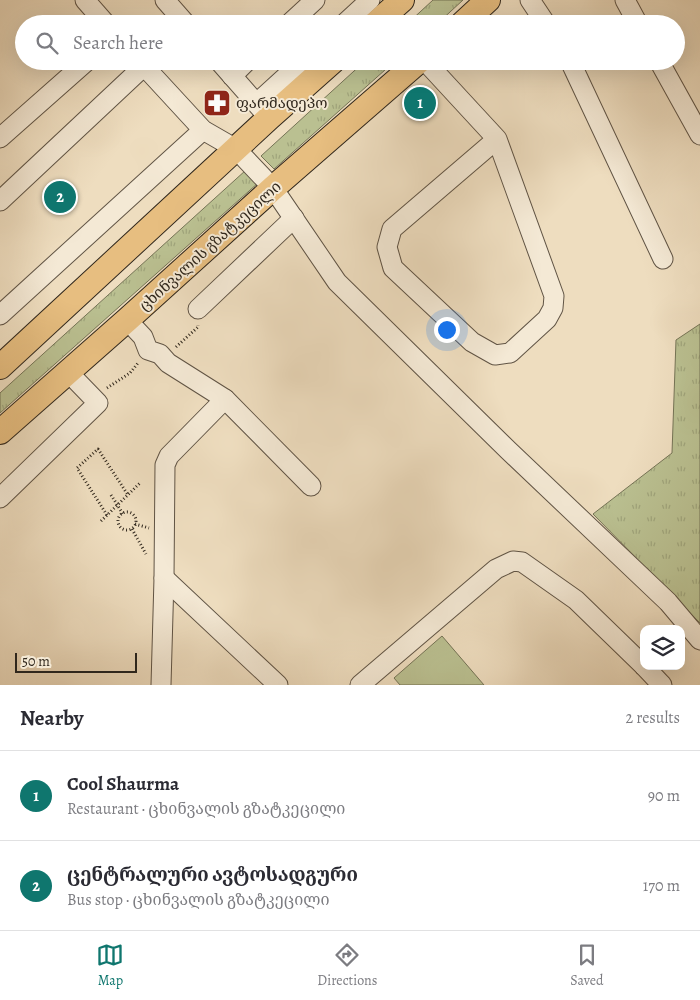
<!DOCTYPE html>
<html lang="en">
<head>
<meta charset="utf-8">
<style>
	body { margin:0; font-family:Alegreya,"Noto Serif Georgian",serif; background:#f2f2f3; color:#2b2b33 }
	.controls { position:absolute; right:15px; bottom:15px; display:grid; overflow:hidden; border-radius:10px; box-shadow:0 5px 20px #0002 }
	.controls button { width:45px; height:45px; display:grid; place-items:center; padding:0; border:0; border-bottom:1px solid #e1e1e2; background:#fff; color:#2b2b33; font:25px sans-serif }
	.scale { position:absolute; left:15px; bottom:12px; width:122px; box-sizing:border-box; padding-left:5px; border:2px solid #30271c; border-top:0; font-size:14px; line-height:18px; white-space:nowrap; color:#30271c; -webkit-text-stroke:4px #f4e9d5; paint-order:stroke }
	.you { position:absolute; left:446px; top:329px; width:18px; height:18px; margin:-12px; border:4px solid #fff; border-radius:50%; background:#1a73e8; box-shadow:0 0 0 8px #1a73e833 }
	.badge { display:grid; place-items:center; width:32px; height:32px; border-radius:50%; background:#0f766e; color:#fff; font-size:16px; font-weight:700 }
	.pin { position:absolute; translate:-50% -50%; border:2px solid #fff; box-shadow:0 1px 5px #0006 }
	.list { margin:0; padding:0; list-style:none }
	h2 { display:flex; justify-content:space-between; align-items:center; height:65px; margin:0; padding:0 20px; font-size:21px }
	h2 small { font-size:16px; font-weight:400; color:#7c7c81 }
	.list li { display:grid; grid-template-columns:32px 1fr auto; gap:15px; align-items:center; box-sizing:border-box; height:90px; padding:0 20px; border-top:1px solid #e1e1e2 }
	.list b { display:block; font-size:19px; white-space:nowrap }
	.list p { margin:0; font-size:16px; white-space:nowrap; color:#7c7c81 }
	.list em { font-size:16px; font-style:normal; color:#7c7c81 }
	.icon { flex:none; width:28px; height:28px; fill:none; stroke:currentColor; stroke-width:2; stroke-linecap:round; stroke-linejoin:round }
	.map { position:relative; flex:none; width:700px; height:685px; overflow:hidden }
	.search { position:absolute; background:#fff; box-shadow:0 5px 20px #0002; left:15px; right:15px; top:15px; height:55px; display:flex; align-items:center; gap:12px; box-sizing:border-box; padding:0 18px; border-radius:28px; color:#7c7c81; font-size:19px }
	.sheet { height:245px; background:#fff }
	nav { display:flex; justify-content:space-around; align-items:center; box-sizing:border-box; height:70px; border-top:1px solid #e1e1e2; background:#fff; font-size:14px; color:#7c7c81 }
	nav a { display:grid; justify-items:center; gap:2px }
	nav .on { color:#0f766e }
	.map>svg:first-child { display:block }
	.grass { fill:url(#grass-tufts); stroke:#757456 }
	.pitch { fill:#bac091; stroke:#757456 }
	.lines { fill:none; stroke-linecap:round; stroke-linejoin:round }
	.minor-casing { stroke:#605445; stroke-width:21 }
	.major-casing { stroke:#30271c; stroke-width:26 }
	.path { stroke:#30271c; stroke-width:3; stroke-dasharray:1 2.5; stroke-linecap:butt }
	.minor { stroke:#f4e9d5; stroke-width:19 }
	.major { stroke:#e7be80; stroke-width:24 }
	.labels { text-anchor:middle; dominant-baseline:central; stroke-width:4; stroke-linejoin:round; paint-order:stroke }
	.poi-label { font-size:15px; fill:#30271c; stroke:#f4e9d5; text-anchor:start }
	.street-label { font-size:15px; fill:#30271c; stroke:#f4e9d5 }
</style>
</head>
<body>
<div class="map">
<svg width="700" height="685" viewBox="0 0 700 685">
	<defs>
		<pattern id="grass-tufts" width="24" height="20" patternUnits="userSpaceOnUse" patternTransform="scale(1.25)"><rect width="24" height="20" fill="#bac091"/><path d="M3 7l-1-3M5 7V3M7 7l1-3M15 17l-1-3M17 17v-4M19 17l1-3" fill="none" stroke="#a0a57c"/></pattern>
	</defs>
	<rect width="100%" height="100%" fill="#eeddbf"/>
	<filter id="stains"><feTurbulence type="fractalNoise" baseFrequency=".004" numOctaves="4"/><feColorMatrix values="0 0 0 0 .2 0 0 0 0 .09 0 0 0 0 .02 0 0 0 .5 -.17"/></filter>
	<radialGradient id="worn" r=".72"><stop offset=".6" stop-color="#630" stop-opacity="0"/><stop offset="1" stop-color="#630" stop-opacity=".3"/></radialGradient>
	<!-- grass -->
	<g class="grass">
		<polygon points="433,0 463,0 437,24 407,24"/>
		<polygon points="365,61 395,61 274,169 261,156"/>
		<polygon points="246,170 258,183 0,413 0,393"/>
		<polygon points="700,324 700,623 593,514 672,453 676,340"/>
	</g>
	<!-- pitch -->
	<polygon class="pitch" points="442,636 484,685 400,685 394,678"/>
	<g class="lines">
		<!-- minor casing -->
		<g class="minor-casing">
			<g id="minor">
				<polyline points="85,0 106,24"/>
				<polyline points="165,0 186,24"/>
				<polyline points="530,0 546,24"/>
				<polyline points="625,0 638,24"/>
				<polyline points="289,24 315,0"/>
				<polyline points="344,24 370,0"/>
				<polyline points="219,61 269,118"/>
				<polyline points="425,61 497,139 554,296 553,308 547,319 510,353 495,355 472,342 393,268 387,247 392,229 497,139"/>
				<polyline points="570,61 663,259"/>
				<polyline points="659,61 700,135"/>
				<polyline points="232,76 247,61"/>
				<polyline points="257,103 303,61"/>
				<polyline points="0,138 87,61"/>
				<polyline points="0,201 144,66 203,130 236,149 273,188 337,282 508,450 668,602 700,640"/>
				<polyline points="198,309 294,218"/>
				<polyline points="0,315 203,130"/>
				<polyline points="127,320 143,337 148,350 160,354 168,363 225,399 311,486"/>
				<polyline points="0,498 98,403 68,372"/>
				<polyline points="164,578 278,685"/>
				<polyline points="644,666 662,685"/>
				<polyline points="161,685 164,578 165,465 169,456 225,399"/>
				<polyline points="360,685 496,569 513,561 522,562 576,600 644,666"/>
			</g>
		</g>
		<!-- major casing -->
		<g class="major-casing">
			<g id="major">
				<polyline points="375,24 402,0"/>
				<polyline points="462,24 488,0"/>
				<polyline points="0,367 269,118 333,61"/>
				<polyline points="0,432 127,320 273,188 419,61"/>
			</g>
		</g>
		<!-- path -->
		<g class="path">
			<polyline points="176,347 198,327 198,325"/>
			<polyline points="107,388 130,373 138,363"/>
			<polyline points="111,495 123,514"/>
			<circle cx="127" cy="521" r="9"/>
			<polyline points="107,515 77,468 98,449 128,495"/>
			<polyline points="101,521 141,482"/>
			<polyline points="135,524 149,528"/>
			<polyline points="132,529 146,554"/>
		</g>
		<!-- minor -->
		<use href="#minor" class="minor"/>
		<!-- major -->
		<use href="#major" class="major"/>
	</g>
	<!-- icons -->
	<defs>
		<g id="pharmacy-square" transform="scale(1.4375)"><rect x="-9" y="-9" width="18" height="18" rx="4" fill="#8f2418" stroke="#f4e9d5"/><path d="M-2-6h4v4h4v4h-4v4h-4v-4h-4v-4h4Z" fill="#fff"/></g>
	</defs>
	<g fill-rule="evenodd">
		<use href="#pharmacy-square" x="217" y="103"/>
	</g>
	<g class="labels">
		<!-- poi labels -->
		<g class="poi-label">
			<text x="236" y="103">ფარმადეპო</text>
		</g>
		<!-- street labels -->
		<g class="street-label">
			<text transform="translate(210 246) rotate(-42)">ცხინვალის გზატკეცილი</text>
		</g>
	</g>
	<rect width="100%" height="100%" filter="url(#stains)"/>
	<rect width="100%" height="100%" fill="url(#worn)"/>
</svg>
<div class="controls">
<button><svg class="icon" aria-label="layers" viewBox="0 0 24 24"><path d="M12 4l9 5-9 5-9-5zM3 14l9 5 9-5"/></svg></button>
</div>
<div class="scale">50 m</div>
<div class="you"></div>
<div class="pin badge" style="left:420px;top:103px">1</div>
<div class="pin badge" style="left:60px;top:197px">2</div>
<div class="search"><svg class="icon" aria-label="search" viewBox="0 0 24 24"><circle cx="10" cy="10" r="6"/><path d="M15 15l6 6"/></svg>Search here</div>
</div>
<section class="sheet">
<h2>Nearby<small>2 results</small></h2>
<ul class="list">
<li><span class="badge">1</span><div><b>Cool Shaurma</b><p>Restaurant · ცხინვალის გზატკეცილი</p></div><em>90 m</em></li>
<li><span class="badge">2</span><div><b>ცენტრალური ავტოსადგური</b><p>Bus stop · ცხინვალის გზატკეცილი</p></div><em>170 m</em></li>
</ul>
</section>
<nav>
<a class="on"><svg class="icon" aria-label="map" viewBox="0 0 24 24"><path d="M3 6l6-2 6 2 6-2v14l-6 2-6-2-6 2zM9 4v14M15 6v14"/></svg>Map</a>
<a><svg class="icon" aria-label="directions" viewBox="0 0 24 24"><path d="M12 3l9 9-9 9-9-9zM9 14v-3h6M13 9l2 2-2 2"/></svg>Directions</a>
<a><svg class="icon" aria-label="saved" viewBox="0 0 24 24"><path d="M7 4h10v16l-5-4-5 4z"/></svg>Saved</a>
</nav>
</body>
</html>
